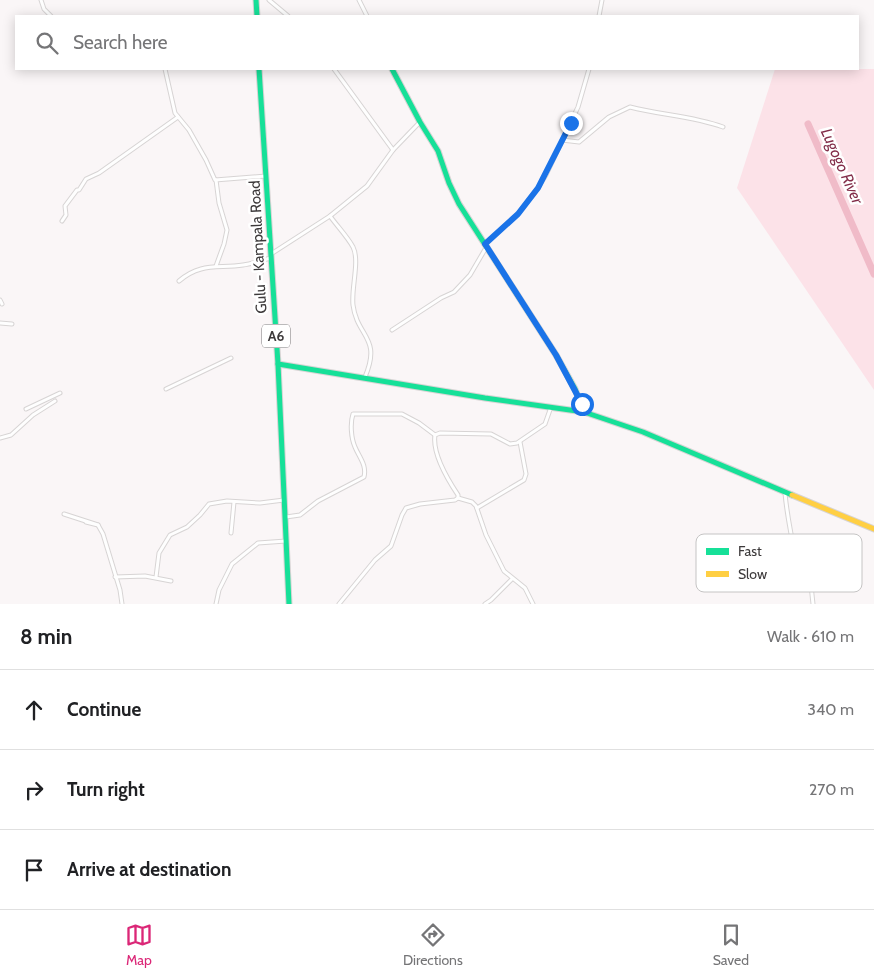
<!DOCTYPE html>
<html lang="en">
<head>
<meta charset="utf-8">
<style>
	body { margin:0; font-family:Cabin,sans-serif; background:#f6f6f6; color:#202124 }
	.stop { position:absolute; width:15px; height:15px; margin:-11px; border:4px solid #1a73e8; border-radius:50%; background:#fff }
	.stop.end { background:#1a73e8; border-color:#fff; box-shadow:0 1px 5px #0008 }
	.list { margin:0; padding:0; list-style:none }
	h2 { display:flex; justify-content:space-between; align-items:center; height:65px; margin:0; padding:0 20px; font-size:21px }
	h2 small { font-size:16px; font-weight:400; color:#757577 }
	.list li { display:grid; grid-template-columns:32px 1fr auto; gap:15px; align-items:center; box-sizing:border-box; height:80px; padding:0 20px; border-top:1px solid #e0e0e0 }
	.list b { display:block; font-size:19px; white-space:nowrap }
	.list em { font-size:16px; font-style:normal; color:#757577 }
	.icon { flex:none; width:28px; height:28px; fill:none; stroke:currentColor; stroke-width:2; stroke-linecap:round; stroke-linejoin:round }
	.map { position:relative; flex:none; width:874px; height:604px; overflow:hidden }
	.search { position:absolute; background:#fff; box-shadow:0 2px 12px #0003; left:15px; right:15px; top:15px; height:55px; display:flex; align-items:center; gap:12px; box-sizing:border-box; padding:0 18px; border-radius:0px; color:#757577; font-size:19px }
	.sheet { height:305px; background:#fff }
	nav { display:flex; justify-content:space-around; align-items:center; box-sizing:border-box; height:70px; border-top:1px solid #e0e0e0; background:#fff; font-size:14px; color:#757577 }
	nav a { display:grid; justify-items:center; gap:2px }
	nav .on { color:#db2777 }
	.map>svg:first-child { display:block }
	.green { fill:#fce2e8 }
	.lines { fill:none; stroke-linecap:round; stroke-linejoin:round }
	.river { stroke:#f0bbc8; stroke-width:7 }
	.street-casing { stroke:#d7d4d4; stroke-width:5 }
	.fast-casing { stroke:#d7d4d4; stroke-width:7 }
	.slow-casing { stroke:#d7d4d4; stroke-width:7 }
	.street { stroke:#fefefe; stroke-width:3 }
	.fast { stroke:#16e098; stroke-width:5 }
	.slow { stroke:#ffcf43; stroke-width:5 }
	.route { stroke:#1a73e8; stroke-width:6 }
	.labels { text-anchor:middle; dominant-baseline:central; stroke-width:5; stroke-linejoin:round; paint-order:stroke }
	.shield { fill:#fff; stroke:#777576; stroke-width:1 }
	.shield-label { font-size:14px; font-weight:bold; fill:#3d3a3b }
	.street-label { font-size:15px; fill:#3d3a3b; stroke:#fff }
	.water-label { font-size:16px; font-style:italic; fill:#832e4a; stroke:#fff }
	.key { fill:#fff; stroke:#c5c4c4; stroke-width:1 }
	.key-label { font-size:14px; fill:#3d3a3b }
</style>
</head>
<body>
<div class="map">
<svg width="874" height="604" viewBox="0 0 874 604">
	<rect width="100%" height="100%" fill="#faf6f7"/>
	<!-- green -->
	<polygon class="green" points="775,69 874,69 874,390 737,188"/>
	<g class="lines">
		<!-- river -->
		<polyline class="river" points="808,124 874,274"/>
		<!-- street casing -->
		<g class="street-casing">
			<g id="street">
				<polyline points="41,0 44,9 51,16"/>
				<polyline points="269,0 288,16"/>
				<polyline points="359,0 367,16"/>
				<polyline points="599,16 602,0"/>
				<polyline points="165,69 175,113 189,130 206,160 215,180 266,176"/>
				<polyline points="334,69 393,150"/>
				<path d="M562,140L579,142L609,117L630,107C661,115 693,116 723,127"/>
				<polyline points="216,180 219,203 227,230 224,244 216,266"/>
				<path d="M330,216C337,226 347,236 353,247C360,261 351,288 353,305C357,337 382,337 365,377"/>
				<polyline points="62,221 66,215 65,206 77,190 79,190 86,179 99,173 178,117"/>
				<polyline points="486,243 518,214 538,188 546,175 578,107 589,69"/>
				<polyline points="271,254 330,216 367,186 393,150 420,122"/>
				<path d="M179,281C201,262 218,269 243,265C253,264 261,260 271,258"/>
				<polyline points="0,300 2,304"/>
				<polyline points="0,323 12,324"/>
				<polyline points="392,330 441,298 454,292 470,275 487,246"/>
				<polyline points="166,389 231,358"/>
				<polyline points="26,409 60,393"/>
				<polyline points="0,438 11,435 33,415 55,401"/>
				<path d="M785,493C786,505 794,561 801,568C805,571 811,571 816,573L818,575L816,580L811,585L813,604"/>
				<polyline points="458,498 472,502 476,506 486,535 504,571 525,588 533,604"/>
				<polyline points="477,508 524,480 526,474 520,442"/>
				<polyline points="64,514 98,525 86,522"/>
				<path d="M286,517L300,515L318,501L364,477C367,465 359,457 355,447C351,438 350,423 353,414H402L419,423L435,435"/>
				<polyline points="98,525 103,534 120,590 122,604"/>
				<polyline points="231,533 234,502"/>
				<polyline points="115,577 145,576 171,581"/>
				<polyline points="156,577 159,553 170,535 187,527 200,515 209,504 227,501 260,503 284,500"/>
				<polyline points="216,604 219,590 232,564 258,543 286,541"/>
				<path d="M339,604L375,560L391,546L402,515L406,508L420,504L455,500L458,498V495C448,480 432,454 435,435L440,433L491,434L510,444L517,443L545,424L551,407"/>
				<polyline points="485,604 491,600 512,579"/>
			</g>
		</g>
		<!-- fast casing -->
		<g class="fast-casing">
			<g id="fast">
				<polyline points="256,0 257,16"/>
				<polyline points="259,69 278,364 289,604"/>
				<polyline points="392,69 420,122 438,151 449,183 459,204 556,355 575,389 584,412"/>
				<polyline points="278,364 485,398 584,412 643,432 792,495"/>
			</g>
		</g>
		<!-- slow casing -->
		<g class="slow-casing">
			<polyline id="slow" points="792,495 874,529"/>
		</g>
		<!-- street -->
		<use href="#street" class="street"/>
		<!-- fast -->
		<use href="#fast" class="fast"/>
		<!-- slow -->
		<use href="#slow" class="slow"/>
	</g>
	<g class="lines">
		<!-- route -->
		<polyline class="route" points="571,123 538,188 518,214 485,244 556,355 582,404"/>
	</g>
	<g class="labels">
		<!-- shield labels -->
		<rect class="shield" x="262" y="324.5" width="28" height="23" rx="4"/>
		<g class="shield-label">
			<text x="276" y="336">A6</text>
		</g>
		<!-- street labels -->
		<g class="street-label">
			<text transform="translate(258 247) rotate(-93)">Gulu - Kampala Road</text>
		</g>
		<!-- water labels -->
		<g class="water-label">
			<text transform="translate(842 166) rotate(66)">Lugogo River</text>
		</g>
	</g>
	<!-- legend -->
	<rect x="696" y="534" width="166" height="58" rx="8" class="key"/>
	<rect x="706" y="548" width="23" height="7" fill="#16e098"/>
	<rect x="706" y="571" width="23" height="6" fill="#ffcf43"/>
	<g class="key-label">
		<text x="738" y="556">Fast</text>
		<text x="738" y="579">Slow</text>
	</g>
</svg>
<div class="stop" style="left:582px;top:404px"></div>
<div class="stop end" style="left:571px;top:123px"></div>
<div class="search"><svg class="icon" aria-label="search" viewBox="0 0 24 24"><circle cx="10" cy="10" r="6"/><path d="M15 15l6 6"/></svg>Search here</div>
</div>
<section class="sheet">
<h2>8 min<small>Walk · 610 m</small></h2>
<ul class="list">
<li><svg class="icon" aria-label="ahead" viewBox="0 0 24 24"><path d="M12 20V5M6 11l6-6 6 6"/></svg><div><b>Continue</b></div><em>340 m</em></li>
<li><svg class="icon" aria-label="right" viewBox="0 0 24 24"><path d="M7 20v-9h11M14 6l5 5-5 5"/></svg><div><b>Turn right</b></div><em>270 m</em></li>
<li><svg class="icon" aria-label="arrive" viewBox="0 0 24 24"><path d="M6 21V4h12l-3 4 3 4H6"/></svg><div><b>Arrive at destination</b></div></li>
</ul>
</section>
<nav>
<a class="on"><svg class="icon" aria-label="map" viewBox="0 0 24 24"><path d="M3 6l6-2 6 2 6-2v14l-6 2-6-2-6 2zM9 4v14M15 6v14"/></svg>Map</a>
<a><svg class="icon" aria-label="directions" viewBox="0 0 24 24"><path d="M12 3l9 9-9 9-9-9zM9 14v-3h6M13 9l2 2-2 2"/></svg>Directions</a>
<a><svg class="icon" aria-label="saved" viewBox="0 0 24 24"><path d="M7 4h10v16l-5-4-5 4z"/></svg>Saved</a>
</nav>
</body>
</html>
